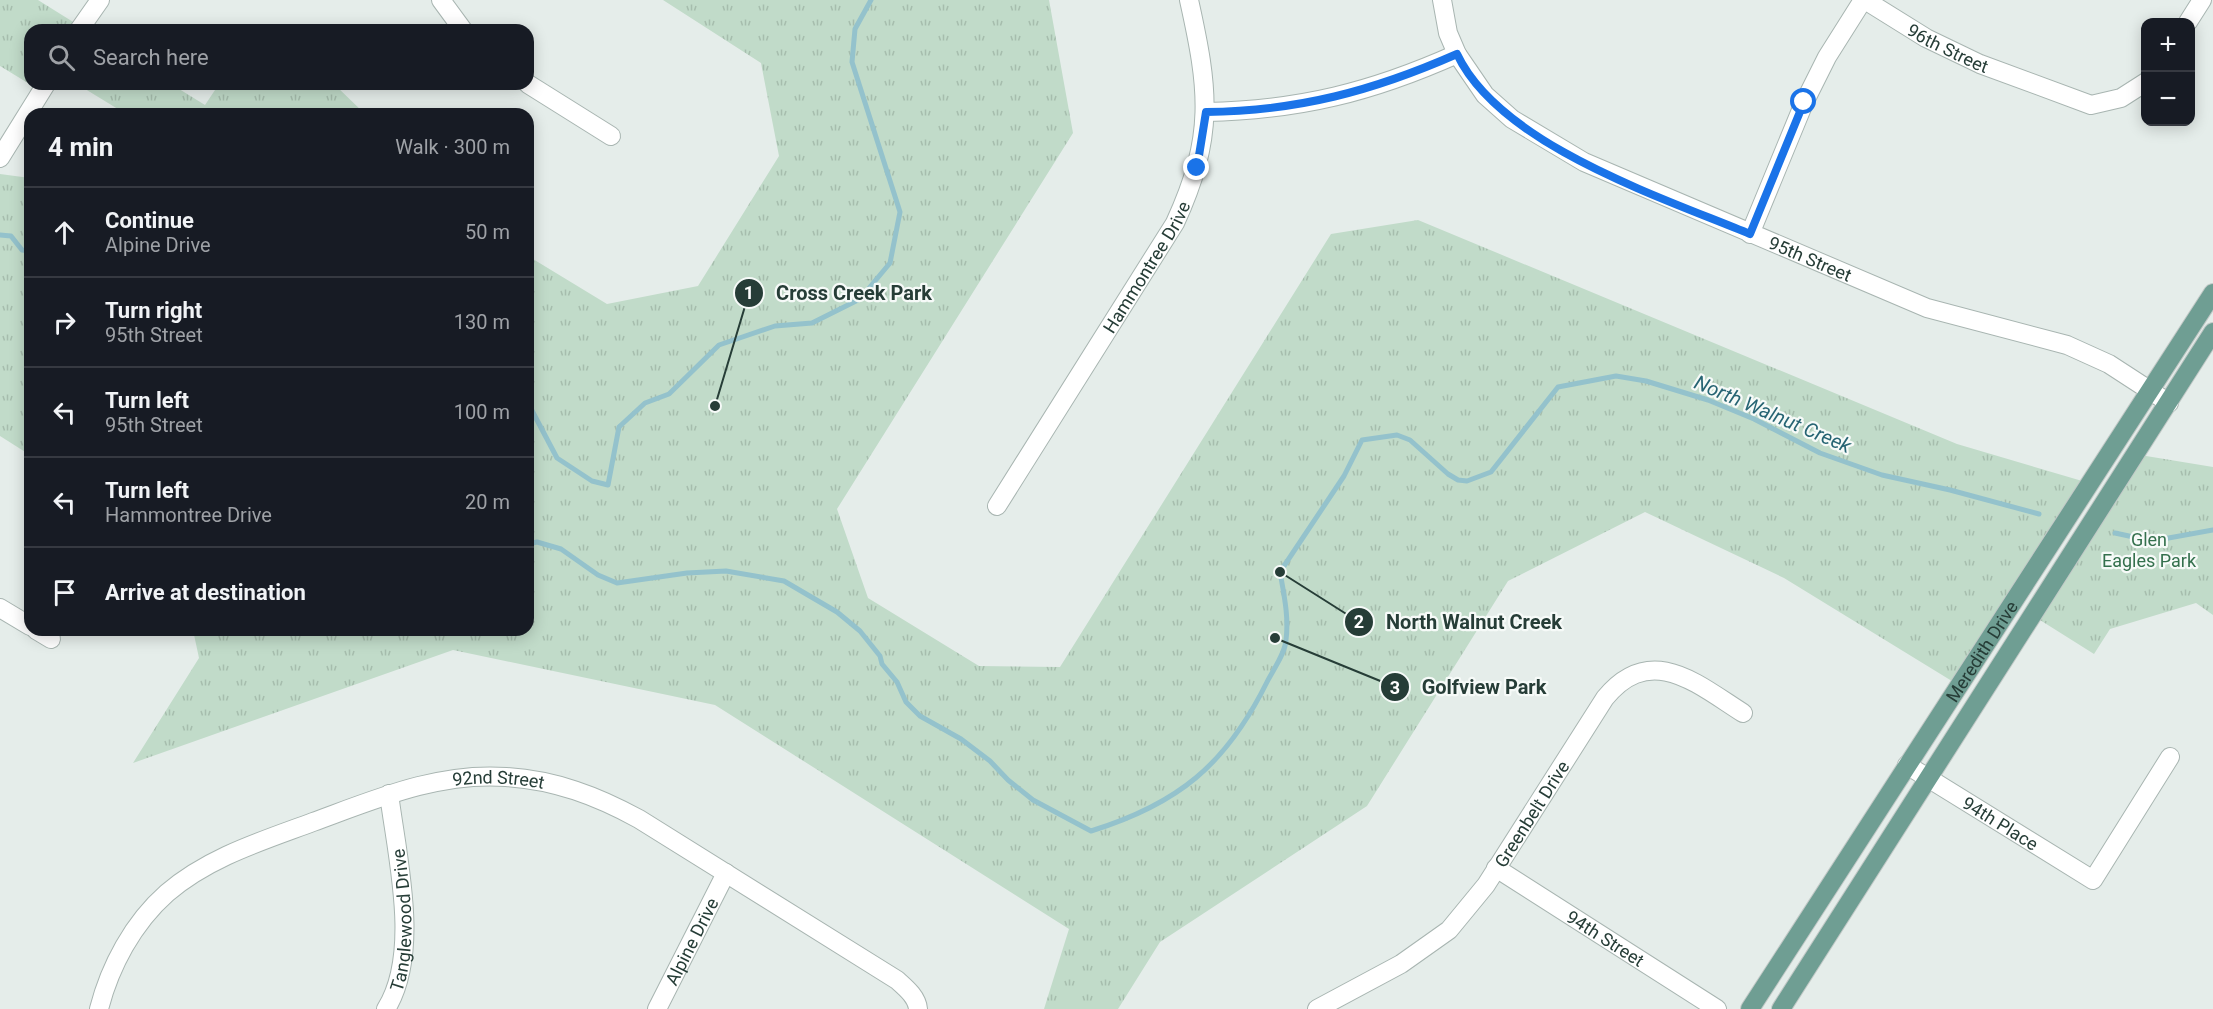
<!DOCTYPE html>
<html lang="en">
<head>
<meta charset="utf-8">
<style>
	body { margin:0; font-family:Roboto,sans-serif; background:#242831; color:#f1f3f6 }
	.controls { position:absolute; right:18px; top:18px; display:grid; overflow:hidden; border-radius:12px; box-shadow:0 3px 15px #0003 }
	.controls button { width:54px; height:54px; display:grid; place-items:center; padding:0; border:0; border-bottom:2px solid #363941; background:#171b24; color:#f1f3f6; font:30px sans-serif }
	.stop { position:absolute; width:18px; height:18px; margin:-14px; border:4px solid #1a73e8; border-radius:50%; background:#fff }
	.stop.end { background:#1a73e8; border-color:#fff; box-shadow:0 2px 6px #0008 }
	.list { margin:0; padding:0; list-style:none }
	h2 { display:flex; justify-content:space-between; align-items:center; height:78px; margin:0; padding:0 24px; font-size:26px }
	h2 small { font-size:20px; font-weight:400; color:#9ea1a6 }
	.list li { display:grid; grid-template-columns:39px 1fr auto; gap:18px; align-items:center; box-sizing:border-box; height:90px; padding:0 24px; border-top:2px solid #363941 }
	.list b { display:block; font-size:22px; white-space:nowrap }
	.list p { margin:0; font-size:20px; white-space:nowrap; color:#9ea1a6 }
	.list em { font-size:20px; font-style:normal; color:#9ea1a6 }
	.icon { flex:none; width:33px; height:33px; fill:none; stroke:currentColor; stroke-width:2; stroke-linecap:round; stroke-linejoin:round }
	.map { position:relative; flex:none; width:2213px; height:1009px; overflow:hidden }
	.search { position:absolute; background:#171b24; box-shadow:0 3px 15px #0003; left:24px; top:24px; width:510px; height:66px; display:flex; align-items:center; gap:15px; box-sizing:border-box; padding:0 21px; border-radius:18px; color:#9ea1a6; font-size:22px }
	.panel { position:absolute; background:#171b24; box-shadow:0 3px 15px #0003; left:24px; top:108px; width:510px; height:528px; border-radius:18px }
	.map>svg:first-child { display:block }
	.park { fill:url(#park-tufts) }
	.lines { fill:none; stroke-linecap:round; stroke-linejoin:round }
	.stream { stroke:#94c2cc; stroke-width:5 }
	.minor-casing { stroke:#a8b5b1; stroke-width:20 }
	.major-casing { stroke:#c2c9c7; stroke-width:20 }
	.minor { stroke:#fff; stroke-width:18 }
	.major { stroke:#6f9e93; stroke-width:18 }
	.route { stroke:#1a73e8; stroke-width:8 }
	.labels { text-anchor:middle; dominant-baseline:central; stroke-width:4.5; stroke-linejoin:round; paint-order:stroke }
	.street-label { font-size:18px; fill:#263d37; stroke:#f6faf8 }
	.park-label { font-size:18px; fill:#34704d; stroke:#f6faf8 }
	.water-label { font-size:20px; font-style:italic; fill:#266473; stroke:#f6faf8 }
	.leader { fill:none; stroke:#263d37; stroke-width:2 }
	.callout-dot { fill:#263d37; stroke:#f6faf8; stroke-width:2 }
	.mark-label { font-size:18px; text-anchor:middle; font-weight:bold; fill:#fff }
	.callout-label { font-size:20px; text-anchor:middle; font-weight:bold; fill:#263d37; stroke:#f6faf8; stroke-width:4.5; stroke-linejoin:round; paint-order:stroke }
</style>
</head>
<body>
<div class="map">
<svg width="2213" height="1009" viewBox="0 0 2213 1009">
	<defs>
		<pattern id="park-tufts" width="24" height="20" patternUnits="userSpaceOnUse" patternTransform="scale(1.5)"><rect width="24" height="20" fill="#c1dbc9"/><path d="M3 7l-1-3M5 7V3M7 7l1-3M15 17l-1-3M17 17v-4M19 17l1-3" fill="none" stroke="#a6bdad"/></pattern>
	</defs>
	<rect width="100%" height="100%" fill="#e5edea"/>
	<!-- park -->
	<g class="park">
		<polygon points="0,0 38,0 86,30 30,30 30,84 46,84 41,91 0,66"/>
		<polygon points="663,0 1049,0 1073,133 837,509 868,598 979,666 1060,667 1331,234 1418,220 1957,444 2089,483 1960,686 1784,578 1645,512 1508,581 1367,806 1160,942 1118,1009 1044,1009 1069,929 715,705 453,650 133,763 199,658 193,630 528,630 528,256 607,304 698,286 779,156 761,63"/>
		<polygon points="77,84 171,84 205,105 219,84 334,84 365,114 126,114"/>
		<polygon points="0,174 30,178 30,455 0,436"/>
		<polygon points="2134,454 2213,467 2213,615 2196,603 2110,629 2094,654 2032,615"/>
	</g>
	<g class="lines">
		<!-- stream -->
		<g class="stream">
			<polyline points="0,235 11,236 22,250 30,251"/>
			<polyline points="528,403 557,458 592,481 608,485 619,427 645,403 669,394 719,345 775,326 812,323 860,299 890,263 900,212 852,62 855,29 871,0"/>
			<polyline points="2115,533 2152,541 2213,530"/>
			<path d="M528,544L537,542L561,549L598,575L617,583L687,573L726,571L784,581L837,612L860,631L880,656L882,664L897,682L906,702L920,716L961,739L990,761L1008,780L1033,800L1091,831C1178,804 1226,765 1267,682C1273,670 1285,654 1286,640C1289,617 1284,595 1280,572L1344,476L1362,440L1397,435L1410,440L1448,474L1458,480L1467,481L1491,472L1558,387L1616,376L1646,381L1708,400L1754,419L1820,453L1882,475L1950,490L2039,514"/>
		</g>
		<!-- minor casing -->
		<g class="minor-casing">
			<g id="minor">
				<polyline points="441,0 463,30"/>
				<path id="s1" d="M1442,0L1448,33L1457,54L1485,95L1512,119L1584,162L1927,308L2067,345L2109,364L2169,403"/>
				<path id="s2" d="M1865,0L1926,38L1980,64L2091,105L2121,98L2146,82"/>
				<polyline points="2188,22 2202,0"/>
				<polyline points="79,30 100,0"/>
				<polyline points="528,84 611,136"/>
				<path d="M1206,112C1300,110 1372,92 1457,54"/>
				<polyline points="0,158 46,84"/>
				<polyline points="1750,234 1804,103 1827,57 1863,0"/>
				<path id="s3" d="M997,506L1175,223C1215,136 1209,90 1189,0"/>
				<polyline points="0,608 30,626"/>
				<polyline points="36,630 51,639"/>
				<path id="s4" d="M1907,765L2093,880L2170,757"/>
				<path id="s5" d="M1496,868L1717,1009"/>
				<path id="s6" d="M99,1009C110,966 133,923 167,893C209,857 262,841 313,822C376,799 438,772 506,777C555,780 597,796 639,819L897,980C906,988 917,997 918,1009"/>
				<path id="s7" d="M386,1009C421,953 397,857 389,794"/>
				<path id="s8" d="M657,1009L726,873"/>
				<path id="s9" d="M1317,1009L1401,964L1449,930L1486,885L1605,698C1651,642 1697,684 1743,713"/>
			</g>
		</g>
		<!-- major casing -->
		<g class="major-casing">
			<g id="major">
				<path id="s10" d="M1750,1009L2213,293"/>
				<polyline points="1781,1009 2213,332"/>
			</g>
		</g>
		<!-- minor -->
		<use href="#minor" class="minor"/>
		<!-- major -->
		<use href="#major" class="major"/>
	</g>
	<g class="lines">
		<!-- route -->
		<path class="route" d="M1197,168L1206,112C1298,111 1373,91 1457,54C1500,145 1661,197 1750,234L1804,102"/>
	</g>
	<g class="labels">
		<!-- street labels -->
		<g class="street-label">
			<text stroke="none"><textPath href="#s2" startOffset="96">96th Street</textPath></text>
			<text stroke="none"><textPath href="#s1" startOffset="472">95th Street</textPath></text>
			<text stroke="none"><textPath href="#s3" startOffset="282">Hammontree Drive</textPath></text>
			<text stroke="none"><textPath href="#s10" startOffset="426">Meredith Drive</textPath></text>
			<text stroke="none"><textPath href="#s6" startOffset="492">92nd Street</textPath></text>
			<text stroke="none"><textPath href="#s9" startOffset="297">Greenbelt Drive</textPath></text>
			<text stroke="none"><textPath href="#s4" startOffset="110">94th Place</textPath></text>
			<text stroke="none"><textPath href="#s7" startOffset="92">Tanglewood Drive</textPath></text>
			<text stroke="none"><textPath href="#s5" startOffset="130">94th Street</textPath></text>
			<text stroke="none"><textPath href="#s8" startOffset="76">Alpine Drive</textPath></text>
		</g>
		<!-- park labels -->
		<g class="park-label">
			<text x="2149" y="539">Glen<tspan x="2149" dy="21">Eagles Park</tspan></text>
		</g>
		<!-- water labels -->
		<g class="water-label">
			<text transform="translate(1773 414) rotate(23)">North Walnut Creek</text>
		</g>
	</g>
	<!-- callouts -->
	<path class="leader" d="M715 406L749 293M1280 572L1359 622M1275 638L1395 687"/>
	<g class="callout-dot">
		<circle cx="715" cy="406" r="6"/>
		<circle cx="1280" cy="572" r="6"/>
		<circle cx="1275" cy="638" r="6"/>
		<circle cx="749" cy="293" r="15"/>
		<circle cx="1359" cy="622" r="15"/>
		<circle cx="1395" cy="687" r="15"/>
	</g>
	<g class="mark-label">
		<text x="749" y="299">1</text>
		<text x="1359" y="628">2</text>
		<text x="1395" y="694">3</text>
	</g>
	<g class="callout-label">
		<text x="854" y="300">Cross Creek Park</text>
		<text x="1474" y="629">North Walnut Creek</text>
		<text x="1484" y="694">Golfview Park</text>
	</g>
</svg>
<div class="controls">
<button>+</button>
<button>−</button>
</div>
<div class="stop" style="left:1804px;top:102px"></div>
<div class="stop end" style="left:1197px;top:168px"></div>
<div class="search"><svg class="icon" aria-label="search" viewBox="0 0 24 24"><circle cx="10" cy="10" r="6"/><path d="M15 15l6 6"/></svg>Search here</div>
<section class="panel">
<h2>4 min<small>Walk · 300 m</small></h2>
<ul class="list">
<li><svg class="icon" aria-label="ahead" viewBox="0 0 24 24"><path d="M12 20V5M6 11l6-6 6 6"/></svg><div><b>Continue</b><p>Alpine Drive</p></div><em>50 m</em></li>
<li><svg class="icon" aria-label="right" viewBox="0 0 24 24"><path d="M7 20v-9h11M14 6l5 5-5 5"/></svg><div><b>Turn right</b><p>95th Street</p></div><em>130 m</em></li>
<li><svg class="icon" aria-label="left" viewBox="0 0 24 24"><path d="M17 20v-9H6M10 6l-5 5 5 5"/></svg><div><b>Turn left</b><p>95th Street</p></div><em>100 m</em></li>
<li><svg class="icon" aria-label="left" viewBox="0 0 24 24"><path d="M17 20v-9H6M10 6l-5 5 5 5"/></svg><div><b>Turn left</b><p>Hammontree Drive</p></div><em>20 m</em></li>
<li><svg class="icon" aria-label="arrive" viewBox="0 0 24 24"><path d="M6 21V4h12l-3 4 3 4H6"/></svg><div><b>Arrive at destination</b></div></li>
</ul>
</section>
</div>
</body>
</html>
